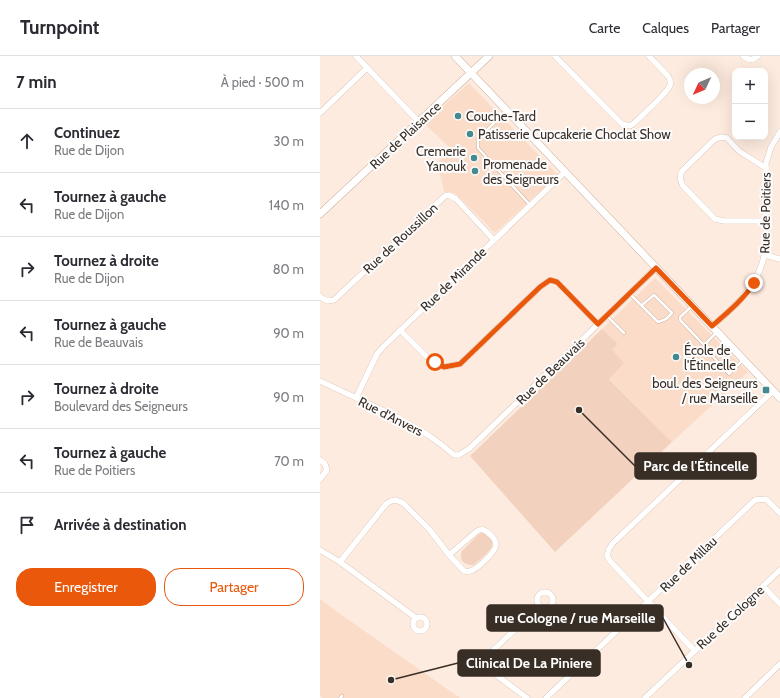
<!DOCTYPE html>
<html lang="fr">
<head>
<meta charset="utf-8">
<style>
	body { margin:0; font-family:Cabin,sans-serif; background:#f2f2f3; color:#2b2b33 }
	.controls { position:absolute; right:12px; top:12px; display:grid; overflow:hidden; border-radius:8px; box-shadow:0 4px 16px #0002 }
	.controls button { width:36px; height:36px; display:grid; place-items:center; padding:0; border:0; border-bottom:1px solid #e1e1e2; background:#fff; color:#2b2b33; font:20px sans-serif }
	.compass { position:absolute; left:364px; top:12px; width:36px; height:36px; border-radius:50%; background:#fff; box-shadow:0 4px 16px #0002; rotate:226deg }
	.stop { position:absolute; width:12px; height:12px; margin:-9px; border:3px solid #ea580c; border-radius:50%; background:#fff }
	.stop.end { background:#ea580c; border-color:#fff; box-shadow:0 1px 4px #0008 }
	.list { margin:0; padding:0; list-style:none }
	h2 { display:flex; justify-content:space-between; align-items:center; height:52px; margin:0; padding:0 16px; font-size:17px }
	h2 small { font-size:13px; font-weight:400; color:#7c7c81 }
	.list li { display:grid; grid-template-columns:26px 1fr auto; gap:12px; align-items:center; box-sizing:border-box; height:64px; padding:0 16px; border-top:1px solid #e1e1e2 }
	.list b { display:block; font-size:15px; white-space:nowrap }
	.list p { margin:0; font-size:13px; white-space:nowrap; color:#7c7c81 }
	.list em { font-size:13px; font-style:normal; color:#7c7c81 }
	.actions { display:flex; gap:8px; padding:12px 16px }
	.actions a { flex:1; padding:9px 0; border:1px solid #ea580c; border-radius:16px; text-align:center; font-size:14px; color:#ea580c }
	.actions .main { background:#ea580c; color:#fff }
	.icon { flex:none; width:22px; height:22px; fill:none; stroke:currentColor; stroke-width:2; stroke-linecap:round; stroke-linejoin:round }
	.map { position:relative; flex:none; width:460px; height:642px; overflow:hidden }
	header { display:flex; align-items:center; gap:24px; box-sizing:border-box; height:56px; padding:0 20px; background:#fff; border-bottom:1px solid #e1e1e2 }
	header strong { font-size:19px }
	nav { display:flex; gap:22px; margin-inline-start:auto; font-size:14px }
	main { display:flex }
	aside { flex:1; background:#fff }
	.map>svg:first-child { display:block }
	.built { fill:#fbdcc9 }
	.green { fill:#f2d2bf }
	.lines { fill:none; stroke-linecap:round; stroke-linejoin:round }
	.service-casing { stroke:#cdb09d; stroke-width:3.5 }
	.minor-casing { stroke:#cdb09d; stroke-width:6 }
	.tertiary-casing { stroke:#cdb09d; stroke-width:8 }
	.service { stroke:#fff; stroke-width:2.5 }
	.minor { stroke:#fff; stroke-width:5.5 }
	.tertiary { stroke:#fff; stroke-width:7 }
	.route { stroke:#ea580c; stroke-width:5 }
	.poi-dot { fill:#428990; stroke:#fcfcfc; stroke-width:1.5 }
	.labels { text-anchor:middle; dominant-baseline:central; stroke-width:4; stroke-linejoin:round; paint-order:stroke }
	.poi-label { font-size:13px; fill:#392e26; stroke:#fcfcfc; text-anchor:start }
	.street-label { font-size:13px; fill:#392e26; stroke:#fcfcfc }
	.leader { fill:none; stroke:#392e26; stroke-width:1.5 }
	.callout-dot { fill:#392e26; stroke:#fcfcfc; stroke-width:1.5 }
	.callout { fill:#392e26; stroke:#392e26; stroke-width:1.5 }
	.callout-label { font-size:14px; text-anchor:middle; font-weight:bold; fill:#fff }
</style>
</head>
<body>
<header>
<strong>Turnpoint</strong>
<nav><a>Carte</a><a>Calques</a><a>Partager</a></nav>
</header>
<main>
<aside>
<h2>7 min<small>À pied · 500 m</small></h2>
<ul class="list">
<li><svg class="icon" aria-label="ahead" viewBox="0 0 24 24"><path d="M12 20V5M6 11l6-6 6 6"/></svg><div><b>Continuez</b><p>Rue de Dijon</p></div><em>30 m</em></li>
<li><svg class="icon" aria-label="left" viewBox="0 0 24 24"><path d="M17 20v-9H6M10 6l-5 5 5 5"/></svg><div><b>Tournez à gauche</b><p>Rue de Dijon</p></div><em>140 m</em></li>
<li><svg class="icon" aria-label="right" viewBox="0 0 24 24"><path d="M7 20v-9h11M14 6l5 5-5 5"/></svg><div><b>Tournez à droite</b><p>Rue de Dijon</p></div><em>80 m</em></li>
<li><svg class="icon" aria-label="left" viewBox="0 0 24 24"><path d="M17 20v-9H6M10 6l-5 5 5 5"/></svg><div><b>Tournez à gauche</b><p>Rue de Beauvais</p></div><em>90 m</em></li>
<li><svg class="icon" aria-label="right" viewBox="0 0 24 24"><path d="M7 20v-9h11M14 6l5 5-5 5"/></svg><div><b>Tournez à droite</b><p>Boulevard des Seigneurs</p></div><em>90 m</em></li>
<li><svg class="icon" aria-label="left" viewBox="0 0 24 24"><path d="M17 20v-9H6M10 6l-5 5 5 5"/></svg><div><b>Tournez à gauche</b><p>Rue de Poitiers</p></div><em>70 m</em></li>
<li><svg class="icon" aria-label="arrive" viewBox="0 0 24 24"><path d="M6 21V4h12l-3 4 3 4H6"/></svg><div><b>Arrivée à destination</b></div></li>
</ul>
<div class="actions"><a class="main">Enregistrer</a><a>Partager</a></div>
</aside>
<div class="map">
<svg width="460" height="642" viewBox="0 0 460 642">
	<rect width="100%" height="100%" fill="#feebdf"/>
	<!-- built -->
	<g class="built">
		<polygon points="149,27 238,119 175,177 136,138 130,136 124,136 121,122 116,108 131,93 104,67"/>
		<polygon points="335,222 428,316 352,386 289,322 292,294 298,288 282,273"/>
		<polygon points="0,543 16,555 140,642 3,642 0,640"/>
	</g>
	<!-- green -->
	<g class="green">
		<polygon points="282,273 298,288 292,294 304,307 289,323 352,386 235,496 150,400"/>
		<path d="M162,477C167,478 168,479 170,482C172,485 173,486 172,489C172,494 158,505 154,509C145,510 138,504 142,495L159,478Z"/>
	</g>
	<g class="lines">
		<!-- service casing -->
		<g class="service-casing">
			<g id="service">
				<polyline points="185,56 158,83 158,92 210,149"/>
				<polyline points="310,238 338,266 346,263 352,257 334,239 322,249"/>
				<polyline points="372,250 360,261 360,264 361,265 384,289 396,277"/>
				<polyline points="287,260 304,277"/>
				<polyline points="388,295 409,318 423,304"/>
				<polyline points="20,642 22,640"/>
			</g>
		</g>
		<!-- minor casing -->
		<g class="minor-casing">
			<g id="minor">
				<polyline points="36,0 99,66"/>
				<path d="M235,0L298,64L302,68L310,70L313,68C320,61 348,37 350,29C351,26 350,23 348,20L329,0"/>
				<path d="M423,0C428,4 433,5 438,0"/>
				<polyline points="0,57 47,12"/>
				<path d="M446,112L419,95L407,82L401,81L395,83L362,115C359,120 360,124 363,130L395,163L404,165H447"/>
				<polyline points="445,199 460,203"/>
				<path d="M0,240C4,245 8,246 14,244L125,140L129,139L136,143L174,184"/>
				<path d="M392,270C419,248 443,225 446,188V107L451,91L460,76"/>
				<polyline points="80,274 106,300 115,306 124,311 140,308 220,231 230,224 237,226 278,268"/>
				<polyline points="0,325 77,361 108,379 122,389 134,399 139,399 150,392 336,212"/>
				<polyline points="36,342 57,298 63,291 245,116"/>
				<polyline points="0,404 5,408 7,414 0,423"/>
				<polyline points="0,494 20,506 96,562"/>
				<path d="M20,506L66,448L71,445L76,444L83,447L110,474L129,499L157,475L162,473C168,476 176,482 176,489C176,495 157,514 150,515C149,516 146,515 144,515L129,499"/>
				<polyline points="443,530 460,548"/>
				<circle cx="225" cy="544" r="8"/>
				<circle cx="100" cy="568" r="7"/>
				<polyline points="375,595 290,505 287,500 289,493 293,487 453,335"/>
				<path d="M207,642L171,615C166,610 165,607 168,599L220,550"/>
				<polyline points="226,642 435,444 446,443 460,457"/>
				<polyline points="325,642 460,514"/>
				<polyline points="425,642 460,608"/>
			</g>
		</g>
		<!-- tertiary casing -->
		<g class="tertiary-casing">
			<g id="tertiary">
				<polyline points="135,0 460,342"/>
				<polyline points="0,158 169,0"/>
			</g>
		</g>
		<!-- service -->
		<use href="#service" class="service"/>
		<!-- minor -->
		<use href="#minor" class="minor"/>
		<!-- tertiary -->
		<use href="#tertiary" class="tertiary"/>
	</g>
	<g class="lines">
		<!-- route -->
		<path class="route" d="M115,306L124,311L140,308L220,231L230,224L237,226L278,268L336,212L392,270C407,257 423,244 434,227"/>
	</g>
	<!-- markers -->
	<g class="poi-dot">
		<circle cx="138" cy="60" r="4"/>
		<circle cx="150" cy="78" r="4"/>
		<circle cx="154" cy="102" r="4"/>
		<circle cx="155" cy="115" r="4"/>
		<circle cx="356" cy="301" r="4"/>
		<rect x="442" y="330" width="8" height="8" rx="2"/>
	</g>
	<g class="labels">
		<!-- poi labels -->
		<g class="poi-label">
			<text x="146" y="60">Couche-Tard</text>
			<text x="158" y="78">Patisserie Cupcakerie Choclat Show</text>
			<text x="146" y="95" text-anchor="end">Cremerie<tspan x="146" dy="15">Yanouk</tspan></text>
			<text x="163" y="108">Promenade<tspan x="163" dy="15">des Seigneurs</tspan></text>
			<text x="364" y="294">École de<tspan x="364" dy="15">l'Étincelle</tspan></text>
			<text x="438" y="327" text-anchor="end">boul. des Seigneurs<tspan x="438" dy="15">/ rue Marseille</tspan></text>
		</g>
		<!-- street labels -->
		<g class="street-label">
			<text transform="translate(85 79) rotate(-43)">Rue de Plaisance</text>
			<text transform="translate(445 157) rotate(-89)">Rue de Poitiers</text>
			<text transform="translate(80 182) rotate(-43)">Rue de Roussillon</text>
			<text transform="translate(133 223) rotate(-44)">Rue de Mirande</text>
			<text transform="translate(230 315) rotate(-44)">Rue de Beauvais</text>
			<text transform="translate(71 360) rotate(27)">Rue d'Anvers</text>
			<text transform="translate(368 508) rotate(-44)">Rue de Millau</text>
			<text transform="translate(410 561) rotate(-43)">Rue de Cologne</text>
		</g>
	</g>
	<!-- callouts -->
	<path class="leader" d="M259 354L315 410M369 609L343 562M71 624L138 607"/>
	<g class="callout-dot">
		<circle cx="259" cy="354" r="4"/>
		<circle cx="369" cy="609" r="4"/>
		<circle cx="71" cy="624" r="4"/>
	</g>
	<g class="callout">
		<rect x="315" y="397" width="121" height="26" rx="4"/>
		<rect x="167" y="549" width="176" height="26" rx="4"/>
		<rect x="138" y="594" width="142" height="26" rx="4"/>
	</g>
	<g class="callout-label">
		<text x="376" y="415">Parc de l'Étincelle</text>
		<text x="255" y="567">rue Cologne / rue Marseille</text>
		<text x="209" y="612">Clinical De La Piniere</text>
	</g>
</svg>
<div class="controls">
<button>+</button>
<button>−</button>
</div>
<svg class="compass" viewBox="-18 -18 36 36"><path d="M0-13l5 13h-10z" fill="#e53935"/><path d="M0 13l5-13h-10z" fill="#7c7c81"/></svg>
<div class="stop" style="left:115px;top:306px"></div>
<div class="stop end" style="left:434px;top:227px"></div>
</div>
</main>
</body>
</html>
